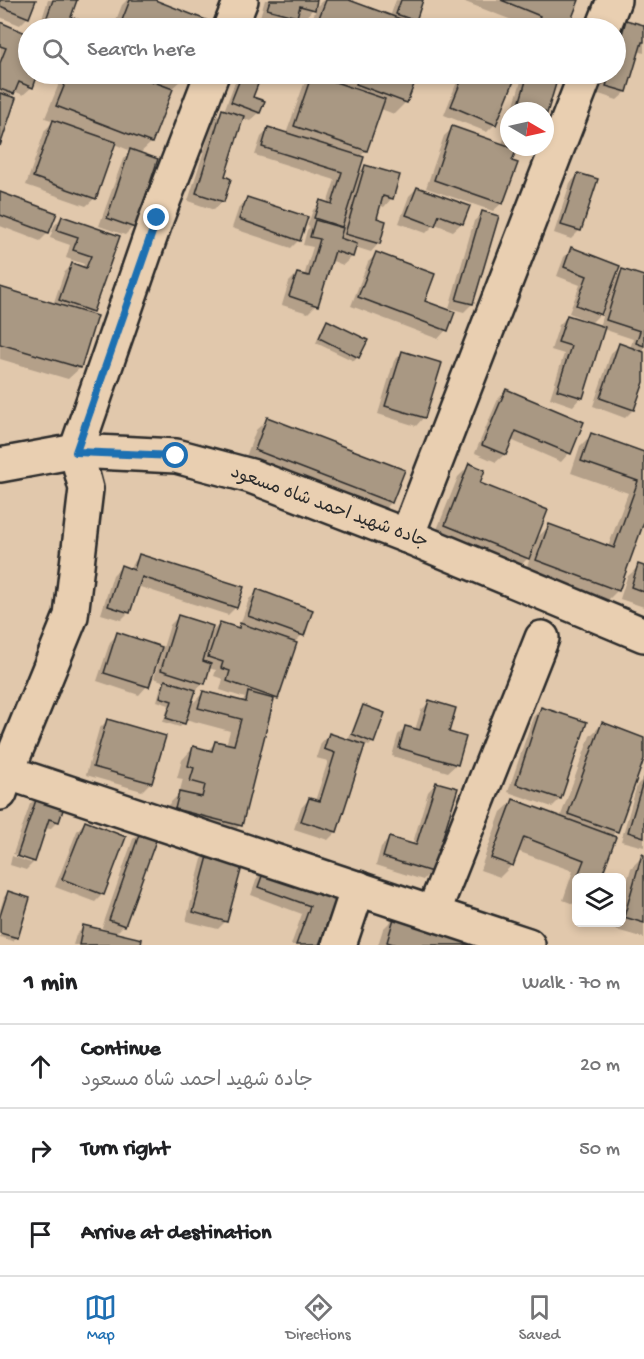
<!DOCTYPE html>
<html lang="en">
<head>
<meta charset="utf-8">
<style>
	body { margin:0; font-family:"Gochi Hand","Playpen Sans Arabic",sans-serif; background:#f6f6f6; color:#202124 }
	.controls { position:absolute; right:18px; bottom:18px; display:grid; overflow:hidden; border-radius:9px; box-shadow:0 3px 9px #0003 }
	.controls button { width:54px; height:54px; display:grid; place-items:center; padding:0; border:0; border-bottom:2px solid #e0e0e0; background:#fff; color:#202124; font:30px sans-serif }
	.compass { position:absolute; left:500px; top:102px; width:54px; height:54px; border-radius:50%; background:#fff; box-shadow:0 3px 9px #0003; rotate:99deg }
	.stop { position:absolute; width:18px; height:18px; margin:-14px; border:4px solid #1f6fb2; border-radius:50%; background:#fff }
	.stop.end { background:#1f6fb2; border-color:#fff; box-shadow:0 2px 6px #0008 }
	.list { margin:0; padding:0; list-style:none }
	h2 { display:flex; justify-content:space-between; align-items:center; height:78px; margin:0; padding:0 24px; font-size:26px }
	h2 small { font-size:20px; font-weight:400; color:#757577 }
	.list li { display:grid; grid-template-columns:39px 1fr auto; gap:18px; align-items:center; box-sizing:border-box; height:84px; padding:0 24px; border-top:2px solid #e0e0e0 }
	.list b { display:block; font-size:22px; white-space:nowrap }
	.list p { margin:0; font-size:20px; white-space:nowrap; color:#757577 }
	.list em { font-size:20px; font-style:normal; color:#757577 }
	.icon { flex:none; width:33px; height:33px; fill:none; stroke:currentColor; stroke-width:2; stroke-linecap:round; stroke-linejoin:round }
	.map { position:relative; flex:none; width:644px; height:945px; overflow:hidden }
	.search { position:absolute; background:#fff; box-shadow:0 3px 9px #0003; left:18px; right:18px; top:18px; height:66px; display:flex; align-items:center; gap:15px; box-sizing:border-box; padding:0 21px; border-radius:33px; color:#757577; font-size:22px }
	.sheet { height:330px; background:#fff }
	nav { display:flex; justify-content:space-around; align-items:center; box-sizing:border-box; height:84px; border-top:2px solid #e0e0e0; background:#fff; font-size:16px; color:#757577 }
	nav a { display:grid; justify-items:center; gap:3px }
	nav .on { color:#1f6fb2 }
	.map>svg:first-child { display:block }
	.shadow { fill:#0003; fill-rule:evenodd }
	.building { fill:#a99883; stroke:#2b2b2b; stroke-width:1.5 }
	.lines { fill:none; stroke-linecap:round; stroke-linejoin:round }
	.minor-casing { stroke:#2b2b2b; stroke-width:38 }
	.secondary-casing { stroke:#2b2b2b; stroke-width:38 }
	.minor { stroke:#e9cfb1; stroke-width:33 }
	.secondary { stroke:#e9cfb1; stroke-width:33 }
	.route { stroke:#1f6fb2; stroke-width:8 }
	.labels { text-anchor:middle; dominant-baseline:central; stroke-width:4.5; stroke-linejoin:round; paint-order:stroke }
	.street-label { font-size:18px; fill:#2b2b2b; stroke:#e9cfb1 }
</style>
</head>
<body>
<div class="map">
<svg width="644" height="945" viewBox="0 0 644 945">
	<rect width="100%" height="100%" fill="#e1c8ac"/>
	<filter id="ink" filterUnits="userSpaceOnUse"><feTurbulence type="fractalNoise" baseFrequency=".0167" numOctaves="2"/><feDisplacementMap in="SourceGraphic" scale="12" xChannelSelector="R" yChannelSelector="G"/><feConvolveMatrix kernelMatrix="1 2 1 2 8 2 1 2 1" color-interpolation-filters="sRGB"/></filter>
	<g filter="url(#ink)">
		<!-- shadow -->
		<g class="shadow">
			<polygon points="0,0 34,0 28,17 20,25 0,17"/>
			<polygon points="48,0 75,0 69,18 77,21 75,28 39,28"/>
			<polygon points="127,0 151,0 204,21 201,28 113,28 122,5"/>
			<polygon points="265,0 316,0 313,9 305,18 296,15 288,24 260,17"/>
			<polygon points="323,0 345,0 390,17 396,0 422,0 415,20 410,24 421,28 309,28 317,6"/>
			<polygon points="460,0 577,0 566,28 529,28 530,27"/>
			<polygon points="626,22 644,27 644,53 638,51 626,92 617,100 599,94 605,74 616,74 616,39 618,30"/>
			<polygon points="0,24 28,35 28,74 37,74 32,87 23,95 14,91 9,98 0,141"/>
			<polygon points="262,25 272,28 258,28"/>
			<polygon points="63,74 183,74 181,80 170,90 151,143 139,154 133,227 125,235 99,226 123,159 131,151 114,144 95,198 86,206 26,185 45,130 54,121 45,118"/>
			<polygon points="238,74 260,74 251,98 263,102 259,113 250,121 242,118 223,177 223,201 214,210 188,201 214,119 223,111 224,111"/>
			<polygon points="312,74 417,74 406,102 394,114 381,109 366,151 359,157 356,176 365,166 392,198 384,207 379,205 375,219 379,243 371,252 355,247 352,257 343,265 330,260 316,305 308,313 282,305 289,282 297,274 304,276 313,247 303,245 307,230 310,227 307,226 313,210 321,202 327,204 335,180 255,155 261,137 269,129 286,134 304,84 314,74"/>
			<polygon points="460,74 505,74 514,77 495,124 487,132 444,115"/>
			<polygon points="527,74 542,74 556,78 545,115 545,111 512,111 522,78"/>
			<polygon points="509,122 509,147 534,147 528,154 514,150 502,203 493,211 426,188 444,136 453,128 502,145"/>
			<polygon points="578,175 596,180 579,231 571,239 554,233 570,183"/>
			<polygon points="417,188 462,223 453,231 435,224 426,233 399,223 409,196"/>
			<polygon points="0,194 48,233 40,241 0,226"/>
			<polygon points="247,198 299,240 291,248 232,228 239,207"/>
			<polygon points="483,213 472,304 464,312 449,308 474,221"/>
			<polygon points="62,217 118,237 92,311 88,315 80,368 68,379 0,359 0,289 53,305 64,273 72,265 82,268 84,264 66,258 70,245 50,238 54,226"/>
			<path d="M572,249L613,280L623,270L644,277V378L633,410L625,418L593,406L611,353L620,345L630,349L633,339L603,329L581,397L573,406L550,398L564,354L551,350L559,325L567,317L587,323L588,321L569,313L580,285L557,276L564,257ZM603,306L605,307L599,327L590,324L600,314Z"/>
			<polygon points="377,254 423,302 446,330 438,339 351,306 368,262"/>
			<polygon points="327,322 358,357 354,361 316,343 323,326"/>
			<polygon points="403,352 424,417 416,426 378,414 394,361"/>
			<polygon points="506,391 582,423 569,453 561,462 511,440 505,454 496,462 475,453 498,399"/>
			<polygon points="268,419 391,502 379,514 244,462 256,430"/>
			<polygon points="592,434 644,454 644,517 618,590 606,602 525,572 531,555 516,570 434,537 458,477 470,465 478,484 535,540 549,526 608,547 628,493 571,473 580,446"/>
			<polygon points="140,556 236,607 228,615 137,586 129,612 121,620 101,614 113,575 121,567 130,570 132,564"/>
			<polygon points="639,566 644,567 644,607 620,599 627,577"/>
			<path d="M258,591L302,635L294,643L277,698L271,704L240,825L229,837L164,820L168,805L179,794L183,779L177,778L182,760L193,748L207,751L216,742L226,745L230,731L185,719L184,723L180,727L163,722L169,705L157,701L161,686L165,682L154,678L162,650L160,649L147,686L139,695L97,681L110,642L118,634L163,648L170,625L178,617L210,634L220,623L237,629L240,625L249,599ZM208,668L216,670L214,676L223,679L220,690L245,698L240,703L203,693L189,707L195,691L204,683Z"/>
			<polygon points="430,702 447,733 457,764 448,772 392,756 398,735 406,727 415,730 421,710"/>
			<polygon points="364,707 373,742 369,746 364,744 336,832 328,840 294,829 301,808 309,799 315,801 328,761 316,758 321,743 329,734 348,741 360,710"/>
			<polygon points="542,708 560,799 552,807 508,792 533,717"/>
			<polygon points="107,721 150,783 142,791 86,775 99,729"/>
			<polygon points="602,724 644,740 644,755 616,831 611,837 600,878 576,878 576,905 563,900 573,871 517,851 512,865 500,877 480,870 501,812 513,801 560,818 590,736"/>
			<polygon points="644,778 644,847 621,841 637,785"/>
			<polygon points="436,783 431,871 423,880 376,865 381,847 389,839 412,846 428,792"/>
			<polygon points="38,796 58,821 50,829 45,828 34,862 26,870 10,865 12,856 31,863 31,859 13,854 30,804"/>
			<polygon points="85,822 103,894 95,902 55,887 77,831"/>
			<polygon points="142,831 124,925 115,934 139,945 73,945 76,935 84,927 111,933 111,931 102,928 133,839"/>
			<polygon points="211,851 226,921 218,929 186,921 202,859"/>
			<polygon points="643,856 644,856 644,938 613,929 615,922 622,922 622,900 631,868"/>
			<polygon points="265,869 336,894 317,945 291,945 302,914 251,895 257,878"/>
			<polygon points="8,893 16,937 13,941 0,937 0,910 4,897"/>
			<polygon points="395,917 485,945 378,945 383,929"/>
		</g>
		<!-- building -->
		<g class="building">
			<polygon points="0,0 36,0 29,18 0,6"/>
			<polygon points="53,0 77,0 71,17 79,20 76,28 43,28"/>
			<polygon points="130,0 155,0 206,20 203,28 119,28"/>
			<polygon points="270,0 317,0 315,10 300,6 297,17 267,9"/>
			<polygon points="326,0 349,0 425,28 315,28"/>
			<polygon points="401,0 423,0 416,21 396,14"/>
			<polygon points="501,0 579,0 568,28 535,28 540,16"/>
			<polygon points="626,20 644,25 644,42 642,42 627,92 606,86 610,74 616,74 616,55"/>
			<polygon points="0,22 28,34 28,74 38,74 33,88 19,82 14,94 0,89 0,63 6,48 0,46"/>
			<polygon points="69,74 132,74 173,89 152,143 56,106"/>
			<polygon points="242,74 262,74 253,97 265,101 260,113 231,102"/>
			<polygon points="312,74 385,99 367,151 294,126"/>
			<polygon points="355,74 418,74 407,103 356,84 359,75"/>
			<polygon points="464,74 509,74 516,76 496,125 451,106"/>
			<polygon points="528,74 547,74 558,77 545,120 545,111 517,111"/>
			<polygon points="0,93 16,98 0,146"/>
			<polygon points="222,109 244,116 225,176 231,179 224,202 196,193"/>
			<polygon points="53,120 116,142 96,199 33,177"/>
			<polygon points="452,126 509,146 509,147 517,148 512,161 518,163 503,204 434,180"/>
			<polygon points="268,127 364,157 342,227 314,218 320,200 332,204 342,172 262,147"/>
			<polygon points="130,149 158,159 135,228 107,218"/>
			<polygon points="365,165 400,175 393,199 383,196 377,218 386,221 380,244 345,234"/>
			<polygon points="578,173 598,179 581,231 561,225"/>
			<polygon points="417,187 470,206 463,224 439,215 435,226 406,215"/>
			<polygon points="0,192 57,213 49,233 0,215"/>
			<polygon points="247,197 308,217 300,241 239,219"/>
			<polygon points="482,211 499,216 473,304 456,300"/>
			<polygon points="62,216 120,236 93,312 59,300 72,263 86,268 91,256 73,250 78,237 57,230"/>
			<polygon points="315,220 343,228 340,238 357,244 353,257 335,251 318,306 289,296 297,273 309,276 320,239 310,237"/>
			<polygon points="571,247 620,266 601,315 576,305 587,276 564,267"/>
			<polygon points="376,252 435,274 425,301 455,312 448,331 358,297"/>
			<polygon points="622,269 644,276 644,346 636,343 640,331 606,320"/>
			<polygon points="0,287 97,316 81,368 0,344"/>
			<polygon points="567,315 605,327 583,398 557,390 571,346 558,342"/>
			<polygon points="327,320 368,340 359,358 319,338"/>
			<polygon points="619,343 644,352 644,382 634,410 600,398"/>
			<polygon points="402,351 442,363 425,418 385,406"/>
			<polygon points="506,389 584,422 571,454 516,431 506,455 482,445"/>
			<polygon points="267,417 405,470 392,503 255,450"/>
			<polygon points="591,433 644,452 644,522 619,591 536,560 549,524 614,548 638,481 581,461"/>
			<polygon points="469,463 485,470 480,483 548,510 529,559 445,525"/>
			<polygon points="139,554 244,587 237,608 142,577 130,613 108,606 121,565 134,570"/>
			<polygon points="638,564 644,566 644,592 631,587"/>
			<polygon points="257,589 313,610 304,636 248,616"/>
			<polygon points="178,615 213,626 203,661 211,664 205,684 161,670"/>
			<polygon points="220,622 239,628 240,623 297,643 278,699 227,681 230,671 221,668 223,662 208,657"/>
			<polygon points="117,632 162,647 149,687 104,673"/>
			<polygon points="165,680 196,690 185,724 166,718 172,701 160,697"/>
			<polygon points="203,691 246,702 248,692 274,699 242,826 175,809 179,792 202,797 205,785 190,781 194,768 188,766 193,746 212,751 215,741 234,745 241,719 198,708"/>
			<polygon points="429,700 456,708 449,732 466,737 458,765 399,748 405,726 420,730"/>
			<polygon points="363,705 385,713 374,743 352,734"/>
			<polygon points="541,707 587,722 561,799 516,784"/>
			<polygon points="107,719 166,736 152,783 93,767"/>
			<polygon points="602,722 644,738 644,759 618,832 568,814"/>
			<polygon points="329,733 365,745 337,832 301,821 309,798 320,801 335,753 324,749"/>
			<polygon points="644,778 644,837 628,832"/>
			<polygon points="436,782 458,788 432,872 383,857 389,837 416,845"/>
			<polygon points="38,794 65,804 59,822 49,819 35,862 17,856"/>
			<polygon points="513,799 616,837 601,878 577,878 584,860 524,837 513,866 491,858"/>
			<polygon points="85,821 126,837 104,895 62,879"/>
			<polygon points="141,829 158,835 125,926 109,920"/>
			<polygon points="210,849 244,859 227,922 193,912"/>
			<polygon points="642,854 644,855 644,923 624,917"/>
			<polygon points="265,868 338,894 319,945 296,945 310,906 258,887"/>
			<polygon points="8,891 30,898 18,938 0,933 0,916"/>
			<polygon points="395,915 490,945 396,945 387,942"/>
			<polygon points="83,925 142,939 141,945 79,945"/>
		</g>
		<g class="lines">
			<!-- minor casing -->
			<g class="minor-casing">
				<g id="minor">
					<polyline points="230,28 241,0"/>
					<polyline points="603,28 614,0"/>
					<polyline points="407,536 586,74"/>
					<polyline points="0,770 528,945"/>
					<polyline points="0,793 7,772 71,616 86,489 76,451 157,217 212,74"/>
					<polyline points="433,913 542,638"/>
					<polyline points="339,945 358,888"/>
				</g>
			</g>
			<!-- secondary casing -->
			<g class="secondary-casing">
				<polyline id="secondary" points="0,465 76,451 176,456 251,476 407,536 644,635"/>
			</g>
			<!-- minor -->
			<use href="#minor" class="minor"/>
			<!-- secondary -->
			<use href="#secondary" class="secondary"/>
		</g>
	</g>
	<g class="lines" filter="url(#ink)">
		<!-- route -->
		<polyline class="route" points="157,218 76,452 176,456"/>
	</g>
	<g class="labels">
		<!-- street labels -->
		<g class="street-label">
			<text transform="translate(329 508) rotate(20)">جاده شهيد احمد شاه مسعود</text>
		</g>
	</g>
</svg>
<div class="controls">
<button><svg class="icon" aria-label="layers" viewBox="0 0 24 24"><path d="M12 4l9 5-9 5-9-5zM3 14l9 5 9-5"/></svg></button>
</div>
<svg class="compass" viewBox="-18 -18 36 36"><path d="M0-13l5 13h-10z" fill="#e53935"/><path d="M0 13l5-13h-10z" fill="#757577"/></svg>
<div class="stop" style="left:176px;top:456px"></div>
<div class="stop end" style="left:157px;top:218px"></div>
<div class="search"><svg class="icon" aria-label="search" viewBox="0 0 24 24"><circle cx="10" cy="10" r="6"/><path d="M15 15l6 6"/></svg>Search here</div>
</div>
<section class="sheet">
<h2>1 min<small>Walk · 70 m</small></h2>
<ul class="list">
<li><svg class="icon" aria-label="ahead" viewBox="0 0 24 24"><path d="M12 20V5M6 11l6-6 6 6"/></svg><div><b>Continue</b><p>جاده شهيد احمد شاه مسعود</p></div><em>20 m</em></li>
<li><svg class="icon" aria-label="right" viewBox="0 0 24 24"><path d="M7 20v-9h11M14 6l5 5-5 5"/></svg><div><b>Turn right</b></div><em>50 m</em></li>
<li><svg class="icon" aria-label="arrive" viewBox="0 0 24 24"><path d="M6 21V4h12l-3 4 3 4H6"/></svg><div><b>Arrive at destination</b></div></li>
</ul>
</section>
<nav>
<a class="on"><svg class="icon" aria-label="map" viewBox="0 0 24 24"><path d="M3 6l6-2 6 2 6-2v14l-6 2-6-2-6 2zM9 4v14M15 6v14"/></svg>Map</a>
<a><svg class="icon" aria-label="directions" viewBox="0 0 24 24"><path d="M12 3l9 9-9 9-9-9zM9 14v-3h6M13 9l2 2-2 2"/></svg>Directions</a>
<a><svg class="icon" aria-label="saved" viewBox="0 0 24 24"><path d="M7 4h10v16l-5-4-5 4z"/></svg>Saved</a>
</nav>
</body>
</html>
